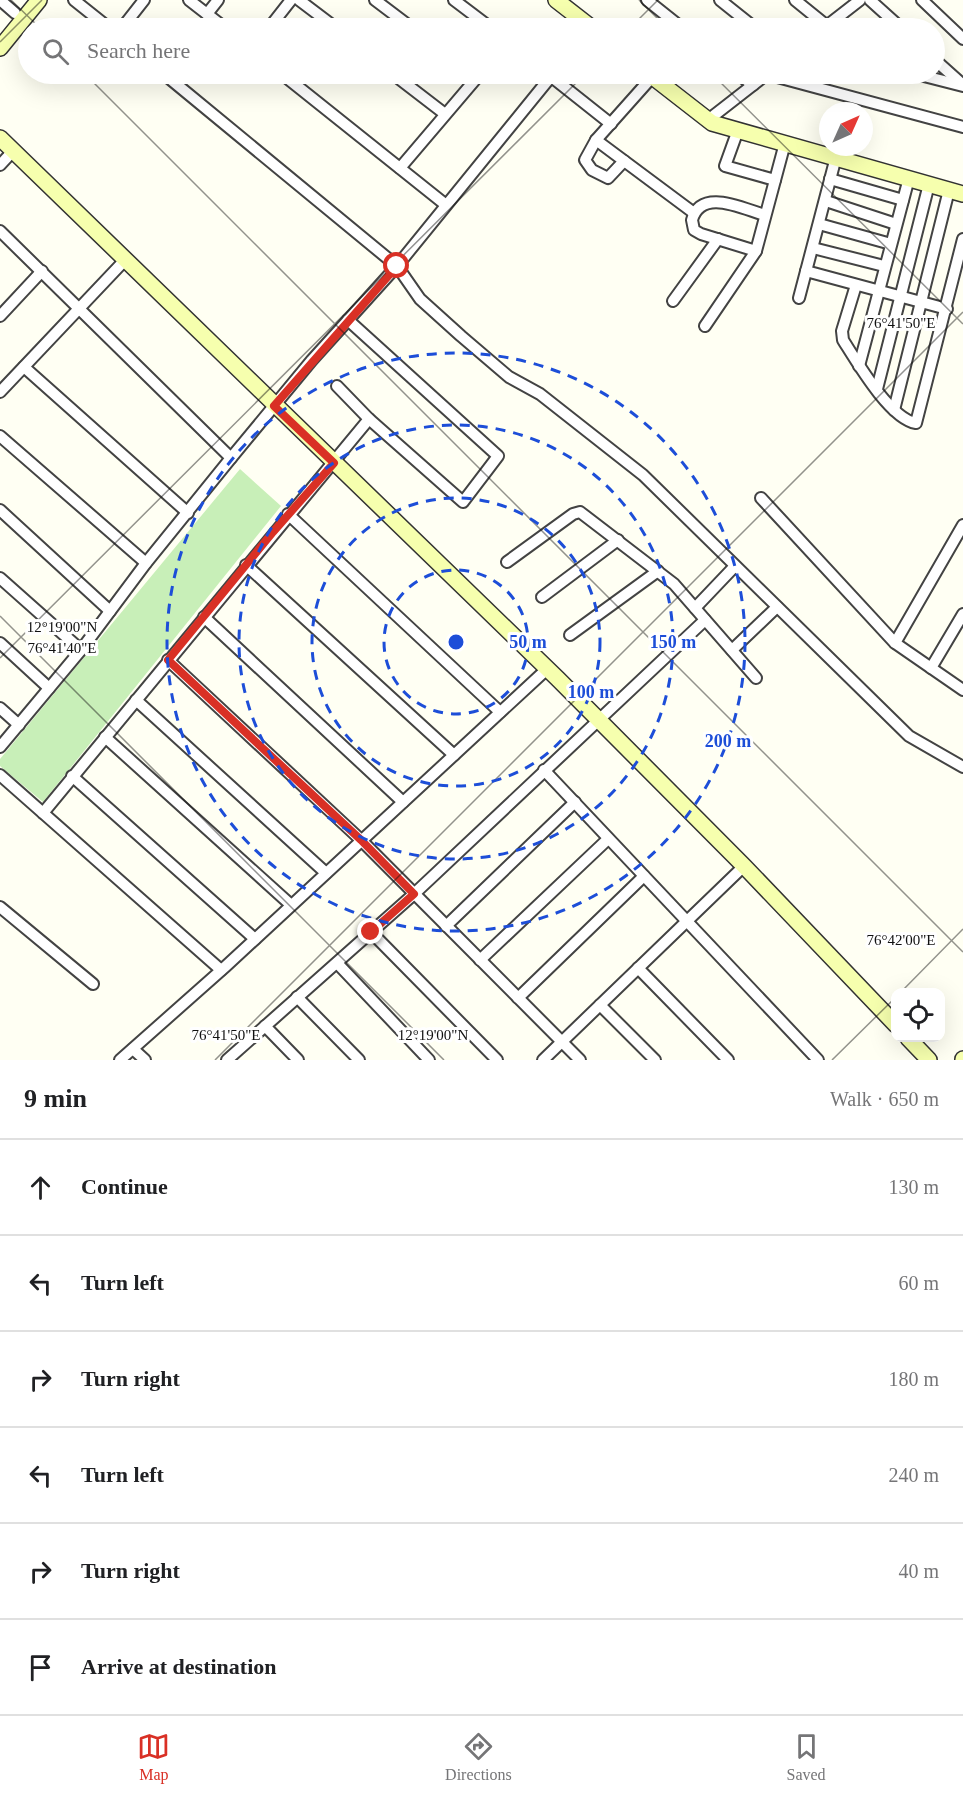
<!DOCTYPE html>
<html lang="en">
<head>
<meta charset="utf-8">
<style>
	body { margin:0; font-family:"Times New Roman",serif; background:#f6f6f6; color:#202124 }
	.controls { position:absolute; right:18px; bottom:18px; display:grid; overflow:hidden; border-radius:12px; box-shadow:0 6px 24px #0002 }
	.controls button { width:54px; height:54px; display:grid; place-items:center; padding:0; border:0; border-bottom:2px solid #e0e0e0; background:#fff; color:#202124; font:30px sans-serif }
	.compass { position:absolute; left:819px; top:102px; width:54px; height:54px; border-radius:50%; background:#fff; box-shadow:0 6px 24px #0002; rotate:45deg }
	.stop { position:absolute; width:18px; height:18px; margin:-14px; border:4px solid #d93025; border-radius:50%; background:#fff }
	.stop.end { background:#d93025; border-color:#fff; box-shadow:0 2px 6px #0008 }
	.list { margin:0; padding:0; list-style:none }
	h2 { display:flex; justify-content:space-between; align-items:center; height:78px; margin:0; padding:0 24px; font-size:26px }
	h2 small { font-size:20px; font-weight:400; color:#757577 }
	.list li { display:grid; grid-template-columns:39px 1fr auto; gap:18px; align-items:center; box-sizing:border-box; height:96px; padding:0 24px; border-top:2px solid #e0e0e0 }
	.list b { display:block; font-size:22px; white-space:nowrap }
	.list em { font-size:20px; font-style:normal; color:#757577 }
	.icon { flex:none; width:33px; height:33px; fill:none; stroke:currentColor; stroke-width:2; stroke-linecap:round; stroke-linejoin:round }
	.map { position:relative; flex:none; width:963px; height:1060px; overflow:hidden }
	.search { position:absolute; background:#fff; box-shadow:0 6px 24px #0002; left:18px; right:18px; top:18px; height:66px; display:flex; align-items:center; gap:15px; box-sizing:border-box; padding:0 21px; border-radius:33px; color:#757577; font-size:22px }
	.sheet { height:654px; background:#fff }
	nav { display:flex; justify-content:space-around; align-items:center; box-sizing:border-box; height:84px; border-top:2px solid #e0e0e0; background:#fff; font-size:16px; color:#757577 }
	nav a { display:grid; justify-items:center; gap:3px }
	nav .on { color:#d93025 }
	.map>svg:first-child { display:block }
	.green { fill:#c8efb8 }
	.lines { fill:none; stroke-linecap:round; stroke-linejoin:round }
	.street-casing { stroke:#434343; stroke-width:14 }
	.secondary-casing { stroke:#323232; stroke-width:18 }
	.street { stroke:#fff; stroke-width:10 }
	.secondary { stroke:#f6ffae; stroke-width:15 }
	.route { stroke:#d93025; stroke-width:8 }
	.ticks { fill:none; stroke:#101010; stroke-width:1.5; stroke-opacity:0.45 }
	.ring { fill:none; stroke:#1d4ed8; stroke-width:3; stroke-dasharray:10 8 }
	.ticks-label { font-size:15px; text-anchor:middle; fill:#101010; stroke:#fff; stroke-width:6; stroke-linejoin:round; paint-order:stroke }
	.centre { fill:#1d4ed8; stroke:#fff; stroke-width:3 }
	.ring-label { font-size:18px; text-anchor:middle; font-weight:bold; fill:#1d4ed8; stroke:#fff; stroke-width:6; stroke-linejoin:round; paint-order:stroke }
</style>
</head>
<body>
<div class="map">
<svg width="963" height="1060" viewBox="0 0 963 1060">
	<rect width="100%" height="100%" fill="#fffff3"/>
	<!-- green -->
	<polygon class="green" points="240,469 281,506 43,802 0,766 0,759"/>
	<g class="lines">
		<!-- street casing -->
		<g class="street-casing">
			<g id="street">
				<polyline points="0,0 15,13"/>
				<polyline points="74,0 109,28"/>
				<polyline points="189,0 225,28"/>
				<polyline points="299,0 336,28"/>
				<polyline points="375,0 412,28"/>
				<polyline points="454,0 491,28"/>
				<polyline points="647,0 682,28"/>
				<polyline points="720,0 755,28"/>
				<polyline points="795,0 827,26"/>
				<polyline points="870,0 901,28"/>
				<polyline points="922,0 963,39"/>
				<polyline points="207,14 218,0"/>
				<polyline points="122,28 144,0"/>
				<polyline points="269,28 291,0"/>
				<polyline points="824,28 860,0"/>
				<polyline points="934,59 963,85"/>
				<polyline points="164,74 397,266 420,299 461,336 509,377 540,394 643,475 909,736 963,767"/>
				<polyline points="282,74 446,205"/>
				<polyline points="393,74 445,114"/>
				<polyline points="548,74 611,124"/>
				<polyline points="738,74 753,85"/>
				<polyline points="766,74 963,127"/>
				<polyline points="916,74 963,86"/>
				<polyline points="708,120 767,74"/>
				<polyline points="738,130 725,166 775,180"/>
				<polyline points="596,140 694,213"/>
				<polyline points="624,161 608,178 592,170 585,160 596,140 653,76"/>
				<polyline points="0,165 13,151"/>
				<polyline points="400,168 480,74"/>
				<polyline points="830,179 903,200"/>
				<polyline points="826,201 896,224"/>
				<polyline points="819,224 891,244"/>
				<polyline points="0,231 231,458"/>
				<polyline points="813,248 884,266"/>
				<path d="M756,251L701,234L694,230L692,220C701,187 743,209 765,215"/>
				<polyline points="806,271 947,309"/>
				<path d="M856,285L842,331L843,340C857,362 890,419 916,423L963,239"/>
				<polyline points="799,298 836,157"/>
				<polyline points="673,301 718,239"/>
				<polyline points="0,316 42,271"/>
				<polyline points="705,326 756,251 785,143"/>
				<polyline points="859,366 909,178"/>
				<polyline points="24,367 188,513"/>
				<polyline points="337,386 369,419 463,502 498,456 348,320"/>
				<polyline points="877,389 929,184"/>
				<polyline points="0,392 125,260"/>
				<polyline points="894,410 949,190"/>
				<polyline points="0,436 146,563"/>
				<polyline points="761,498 895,643 963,690"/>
				<polyline points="0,510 110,611"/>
				<polyline points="288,514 500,712"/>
				<polyline points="507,562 573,514 580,512 674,584 756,678"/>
				<polyline points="246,565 454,755"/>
				<polyline points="0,578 81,650"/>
				<polyline points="542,597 618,540"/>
				<polyline points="695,608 735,566"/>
				<polyline points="204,617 403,802"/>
				<polyline points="570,635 658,571"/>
				<polyline points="0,643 49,688"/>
				<polyline points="895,643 963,525"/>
				<polyline points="732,650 777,607"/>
				<polyline points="168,660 361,840 580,1060"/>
				<polyline points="931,668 963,614"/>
				<polyline points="136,700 326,873"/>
				<polyline points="0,708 19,725"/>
				<polyline points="105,737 291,905"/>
				<polyline points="0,747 81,650 146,563 231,458 312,360 397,266 553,74"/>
				<polyline points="544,770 818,1060"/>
				<polyline points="0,775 221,970"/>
				<polyline points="72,776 255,939"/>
				<polyline points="43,813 369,419"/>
				<polyline points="0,907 93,984"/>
				<polyline points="446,926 575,802"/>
				<polyline points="371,932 497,1060"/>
				<polyline points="480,960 608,839"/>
				<polyline points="337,963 429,1060"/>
				<polyline points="638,968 728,1060"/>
				<polyline points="297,997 359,1060"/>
				<polyline points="518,998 644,876"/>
				<polyline points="600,1005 655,1060"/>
				<polyline points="265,1026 298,1060"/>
				<polyline points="133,1049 145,1060"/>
				<polyline points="120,1060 226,966 547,669"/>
				<polyline points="227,1060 414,894 705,620"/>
				<polyline points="543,1060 744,866"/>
			</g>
		</g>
		<!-- secondary casing -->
		<g class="secondary-casing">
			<g id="secondary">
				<polyline points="556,0 592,28"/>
				<polyline points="0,48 39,0"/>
				<polyline points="649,74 712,123 963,194"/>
				<polyline points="0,138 558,679 744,866 896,1025"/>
				<polyline points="908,1038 929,1060"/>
				<polyline points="963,1060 963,1059"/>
			</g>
		</g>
		<!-- street -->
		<use href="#street" class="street"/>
		<!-- secondary -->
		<use href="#secondary" class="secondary"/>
	</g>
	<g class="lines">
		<!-- route -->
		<polyline class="route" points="371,932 414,894 361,840 168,660 273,532 334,463 274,406 397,266"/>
	</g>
	<!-- ticks -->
	<path class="ticks" d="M11,0L40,28M639,0L667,28M630,28L658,0M0,42L42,0M85,74L963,952M712,74L963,324M0,616L444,1060M0,658L585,74M900,993L963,929M215,1060L963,312M832,1060L896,997"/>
	<!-- distance rings -->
	<g class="ring">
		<circle cx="456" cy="642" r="72"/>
		<circle cx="456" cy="642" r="144"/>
		<circle cx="456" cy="642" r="217"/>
		<circle cx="456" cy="642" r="289"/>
	</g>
	<g class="ticks-label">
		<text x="901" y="328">76°41'50"E</text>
		<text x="62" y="632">12°19'00"N</text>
		<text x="62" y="653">76°41'40"E</text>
		<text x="901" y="945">76°42'00"E</text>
		<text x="226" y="1040">76°41'50"E</text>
		<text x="433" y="1040">12°19'00"N</text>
	</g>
	<circle cx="456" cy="642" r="9" class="centre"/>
	<g class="ring-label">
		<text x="528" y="648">50 m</text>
		<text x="673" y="648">150 m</text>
		<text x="591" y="698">100 m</text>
		<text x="728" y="747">200 m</text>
	</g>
</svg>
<div class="controls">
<button><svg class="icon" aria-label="locate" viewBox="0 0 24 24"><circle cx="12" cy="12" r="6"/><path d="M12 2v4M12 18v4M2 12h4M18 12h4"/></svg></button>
</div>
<svg class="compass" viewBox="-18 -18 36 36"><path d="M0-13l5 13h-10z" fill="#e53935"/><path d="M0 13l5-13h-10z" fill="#757577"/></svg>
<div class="stop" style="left:397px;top:266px"></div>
<div class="stop end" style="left:371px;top:932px"></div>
<div class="search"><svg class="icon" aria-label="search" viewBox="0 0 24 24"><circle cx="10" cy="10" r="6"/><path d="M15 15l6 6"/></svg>Search here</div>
</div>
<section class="sheet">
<h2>9 min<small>Walk · 650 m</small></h2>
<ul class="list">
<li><svg class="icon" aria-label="ahead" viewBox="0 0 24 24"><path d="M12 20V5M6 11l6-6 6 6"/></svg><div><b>Continue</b></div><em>130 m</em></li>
<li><svg class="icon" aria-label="left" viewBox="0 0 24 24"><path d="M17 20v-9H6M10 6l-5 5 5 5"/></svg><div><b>Turn left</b></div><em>60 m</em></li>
<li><svg class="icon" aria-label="right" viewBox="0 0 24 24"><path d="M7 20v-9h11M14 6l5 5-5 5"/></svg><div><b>Turn right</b></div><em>180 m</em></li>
<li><svg class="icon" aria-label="left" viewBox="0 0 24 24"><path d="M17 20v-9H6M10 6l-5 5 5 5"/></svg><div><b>Turn left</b></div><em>240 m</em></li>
<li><svg class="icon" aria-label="right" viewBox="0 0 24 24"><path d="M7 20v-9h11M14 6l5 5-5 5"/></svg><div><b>Turn right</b></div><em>40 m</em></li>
<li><svg class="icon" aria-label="arrive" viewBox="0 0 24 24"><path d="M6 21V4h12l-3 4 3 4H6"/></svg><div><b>Arrive at destination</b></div></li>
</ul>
</section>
<nav>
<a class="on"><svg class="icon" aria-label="map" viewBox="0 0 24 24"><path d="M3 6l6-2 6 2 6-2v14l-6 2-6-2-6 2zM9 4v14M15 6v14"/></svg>Map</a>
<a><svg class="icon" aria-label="directions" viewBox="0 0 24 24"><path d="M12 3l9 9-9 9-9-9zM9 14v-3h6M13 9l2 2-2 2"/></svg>Directions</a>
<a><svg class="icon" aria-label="saved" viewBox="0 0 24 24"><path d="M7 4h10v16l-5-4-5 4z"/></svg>Saved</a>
</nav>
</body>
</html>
